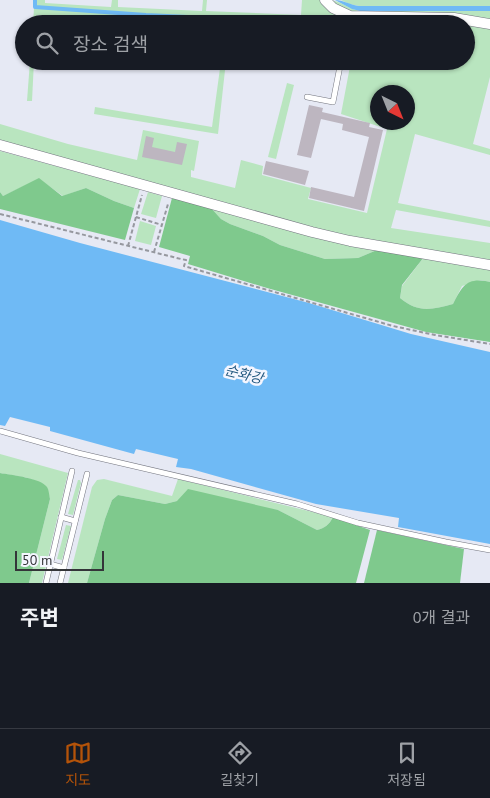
<!DOCTYPE html>
<html lang="ko">
<head>
<meta charset="utf-8">
<style>
	body { margin:0; font-family:"PT Sans","Noto Sans KR",sans-serif; background:#20242c; color:#f1f3f6 }
	.compass { position:absolute; left:370px; top:85px; width:45px; height:45px; border-radius:50%; background:#171b24; box-shadow:0 1px 4px #0004; rotate:137deg }
	.scale { position:absolute; left:15px; bottom:12px; width:89px; box-sizing:border-box; padding-left:5px; border:2px solid #343539; border-top:0; font-size:14px; line-height:18px; white-space:nowrap; color:#343539; -webkit-text-stroke:4px #f4f6ff; paint-order:stroke }
	.list { margin:0; padding:0; list-style:none }
	h2 { display:flex; justify-content:space-between; align-items:center; height:65px; margin:0; padding:0 20px; font-size:21px }
	h2 small { font-size:16px; font-weight:400; color:#9ea1a6 }
	.icon { flex:none; width:28px; height:28px; fill:none; stroke:currentColor; stroke-width:2; stroke-linecap:round; stroke-linejoin:round }
	.map { position:relative; flex:none; width:490px; height:583px; overflow:hidden }
	.search { position:absolute; background:#171b24; box-shadow:0 1px 4px #0004; left:15px; right:15px; top:15px; height:55px; display:flex; align-items:center; gap:12px; box-sizing:border-box; padding:0 18px; border-radius:28px; color:#9ea1a6; font-size:19px }
	.sheet { height:145px; background:#171b24 }
	nav { display:flex; justify-content:space-around; align-items:center; box-sizing:border-box; height:70px; border-top:1px solid #363941; background:#171b24; font-size:14px; color:#9ea1a6 }
	nav a { display:grid; justify-items:center; gap:2px }
	nav .on { color:#b45309 }
	.map>svg:first-child { display:block }
	.green { fill:#b9e5bf; fill-rule:evenodd }
	.forest { fill:#7fc98d }
	.water { fill:#6fbaf5 }
	.lines { fill:none; stroke-linecap:round; stroke-linejoin:round }
	.stream { stroke:#6fbaf5; stroke-width:4 }
	.building { fill:#bdb6c0 }
	.lane-casing { stroke:#73757f; stroke-width:6 }
	.street-casing { stroke:#73757f; stroke-width:11 }
	.path { stroke:#96989f; stroke-width:2; stroke-dasharray:4 2.5; stroke-linecap:butt }
	.lane { stroke:#fff; stroke-width:5 }
	.street { stroke:#fff; stroke-width:10 }
	.labels { text-anchor:middle; dominant-baseline:central; stroke-width:5; stroke-linejoin:round; paint-order:stroke }
	.water-label { font-size:14px; font-style:italic; fill:#235980; stroke:#f4f6ff }
</style>
</head>
<body>
<div class="map">
<svg width="490" height="583" viewBox="0 0 490 583">
	<rect width="100%" height="100%" fill="#e6e9f4"/>
	<!-- green -->
	<g class="green">
		<polygon points="36,0 45,0 45,3 111,7 112,0 118,0 118,7 202,11 203,0 207,0 206,11 301,15 302,0 320,0 339,16 343,23 113,12 36,6"/>
		<path d="M328,0C340,0 349,9 360,11H490V22L350,12Z"/>
		<polygon points="341,0 490,0 490,6 359,6 349,4"/>
		<polygon points="34,8 146,16 298,23 181,24 37,15 36,24 33,24"/>
		<path d="M359,20L450,21L490,27V77L473,144L490,149V155L415,134L398,203L490,221V227L396,210L391,228L490,243V261L379,243L309,228L0,142V124L68,144L137,160L143,130L199,141L194,171L191,170V177L235,188L241,160L263,166L262,175L311,188L308,199L367,213L387,129L341,114L351,61H466V24H353ZM378,92H408V122H378Z"/>
		<polygon points="30,61 34,61 32,101 27,101"/>
		<polygon points="221,61 226,61 218,134 94,114 95,107 212,127"/>
		<polygon points="287,83 294,85 276,159 268,157"/>
		<polygon points="0,151 140,189 134,208 114,201 86,188 63,196 39,179 3,196 0,192"/>
		<polygon points="148,192 162,196 156,218 141,214"/>
		<polygon points="211,208 377,250 358,258 325,259 280,245 263,236 230,224 221,219"/>
		<polygon points="140,221 156,226 151,245 135,241"/>
		<path d="M424,257L490,269V282L481,280L462,286L453,304C431,310 418,313 400,298L402,286Z"/>
		<path d="M0,454L68,473L42,583H29L50,499C46,476 19,477 0,473Z"/>
		<path d="M104,479L172,496L178,479L333,517C329,525 325,528 317,530L278,510L177,501L165,504L118,495L112,500L105,519L87,583H68L92,487L97,480Z"/>
		<polygon points="78,480 80,480 81,483 73,515 68,514"/>
		<polygon points="66,525 71,526 62,560 57,559"/>
	</g>
	<!-- forest -->
	<g class="forest">
		<polygon points="39,178 62,196 86,188 114,201 134,208 125,240 0,209 0,192 3,196"/>
		<path d="M172,198L211,208L221,219L230,224L263,236L280,245L325,259L358,258L377,250L424,257L402,285L400,298C418,313 431,310 453,304C463,285 467,277 490,282V342L426,332L267,288L188,264L190,256L159,247Z"/>
		<path d="M0,473C11,475 41,478 47,487C49,490 49,495 50,499L29,583H0Z"/>
		<path d="M188,489L278,510L317,530C325,528 329,525 333,517L370,530L356,583H87L105,519L112,500L118,495L165,504L177,501Z"/>
		<polygon points="377,530 464,549 460,583 364,583"/>
	</g>
	<!-- water -->
	<g class="water">
		<path d="M335,0C343,0 351,5 359,6H490V11H360L352,9Z"/>
		<polygon points="0,220 80,243 309,303 411,334 490,352 490,544 398,527 399,518 316,504 191,469 176,467 178,459 136,449 134,454 50,431 50,427 10,417 5,426 0,425"/>
	</g>
	<g class="lines">
		<!-- stream -->
		<polyline class="stream" points="35,0 35,7 146,15 337,24"/>
	</g>
	<!-- building -->
	<g class="building">
		<polygon points="309,105 323,108 322,112 370,123 369,127 383,130 364,211 309,198 311,187 354,197 369,137 342,130 343,124 321,119 311,158 297,155"/>
		<polygon points="146,136 154,138 152,147 175,152 177,142 187,144 182,165 142,157"/>
		<polygon points="266,161 309,171 305,185 263,174"/>
	</g>
	<g class="lines">
		<!-- lane casing -->
		<g class="lane-casing">
			<g id="lane">
				<polyline points="348,24 350,16"/>
				<polyline points="307,97 333,102 341,61"/>
				<polyline points="0,431 78,453 297,504 358,523 446,542 490,550"/>
				<polyline points="61,517 75,521"/>
				<polyline points="50,564 64,568"/>
				<polyline points="46,583 72,471"/>
				<polyline points="60,583 87,474"/>
			</g>
		</g>
		<!-- street casing -->
		<g class="street-casing">
			<g id="street">
				<polyline points="325,0 333,8 350,16 454,18 490,24"/>
				<polyline points="0,145 312,232 350,241 490,265"/>
			</g>
		</g>
		<!-- path -->
		<g class="path">
			<polyline points="0,214 181,259 186,260 184,266 393,326 435,335 490,344"/>
			<polyline points="136,217 162,225"/>
			<polyline points="128,246 142,195"/>
			<polyline points="154,252 168,204"/>
		</g>
		<!-- lane -->
		<use href="#lane" class="lane"/>
		<!-- street -->
		<use href="#street" class="street"/>
	</g>
	<g class="labels">
		<!-- water labels -->
		<g class="water-label">
			<text transform="translate(244 374) rotate(14)">순화강</text>
		</g>
	</g>
</svg>
<svg class="compass" viewBox="-18 -18 36 36"><path d="M0-13l5 13h-10z" fill="#e53935"/><path d="M0 13l5-13h-10z" fill="#9ea1a6"/></svg>
<div class="scale">50 m</div>
<div class="search"><svg class="icon" aria-label="search" viewBox="0 0 24 24"><circle cx="10" cy="10" r="6"/><path d="M15 15l6 6"/></svg>장소 검색</div>
</div>
<section class="sheet">
<h2>주변<small>0개 결과</small></h2>
<ul class="list">
</ul>
</section>
<nav>
<a class="on"><svg class="icon" aria-label="map" viewBox="0 0 24 24"><path d="M3 6l6-2 6 2 6-2v14l-6 2-6-2-6 2zM9 4v14M15 6v14"/></svg>지도</a>
<a><svg class="icon" aria-label="directions" viewBox="0 0 24 24"><path d="M12 3l9 9-9 9-9-9zM9 14v-3h6M13 9l2 2-2 2"/></svg>길찾기</a>
<a><svg class="icon" aria-label="saved" viewBox="0 0 24 24"><path d="M7 4h10v16l-5-4-5 4z"/></svg>저장됨</a>
</nav>
</body>
</html>
